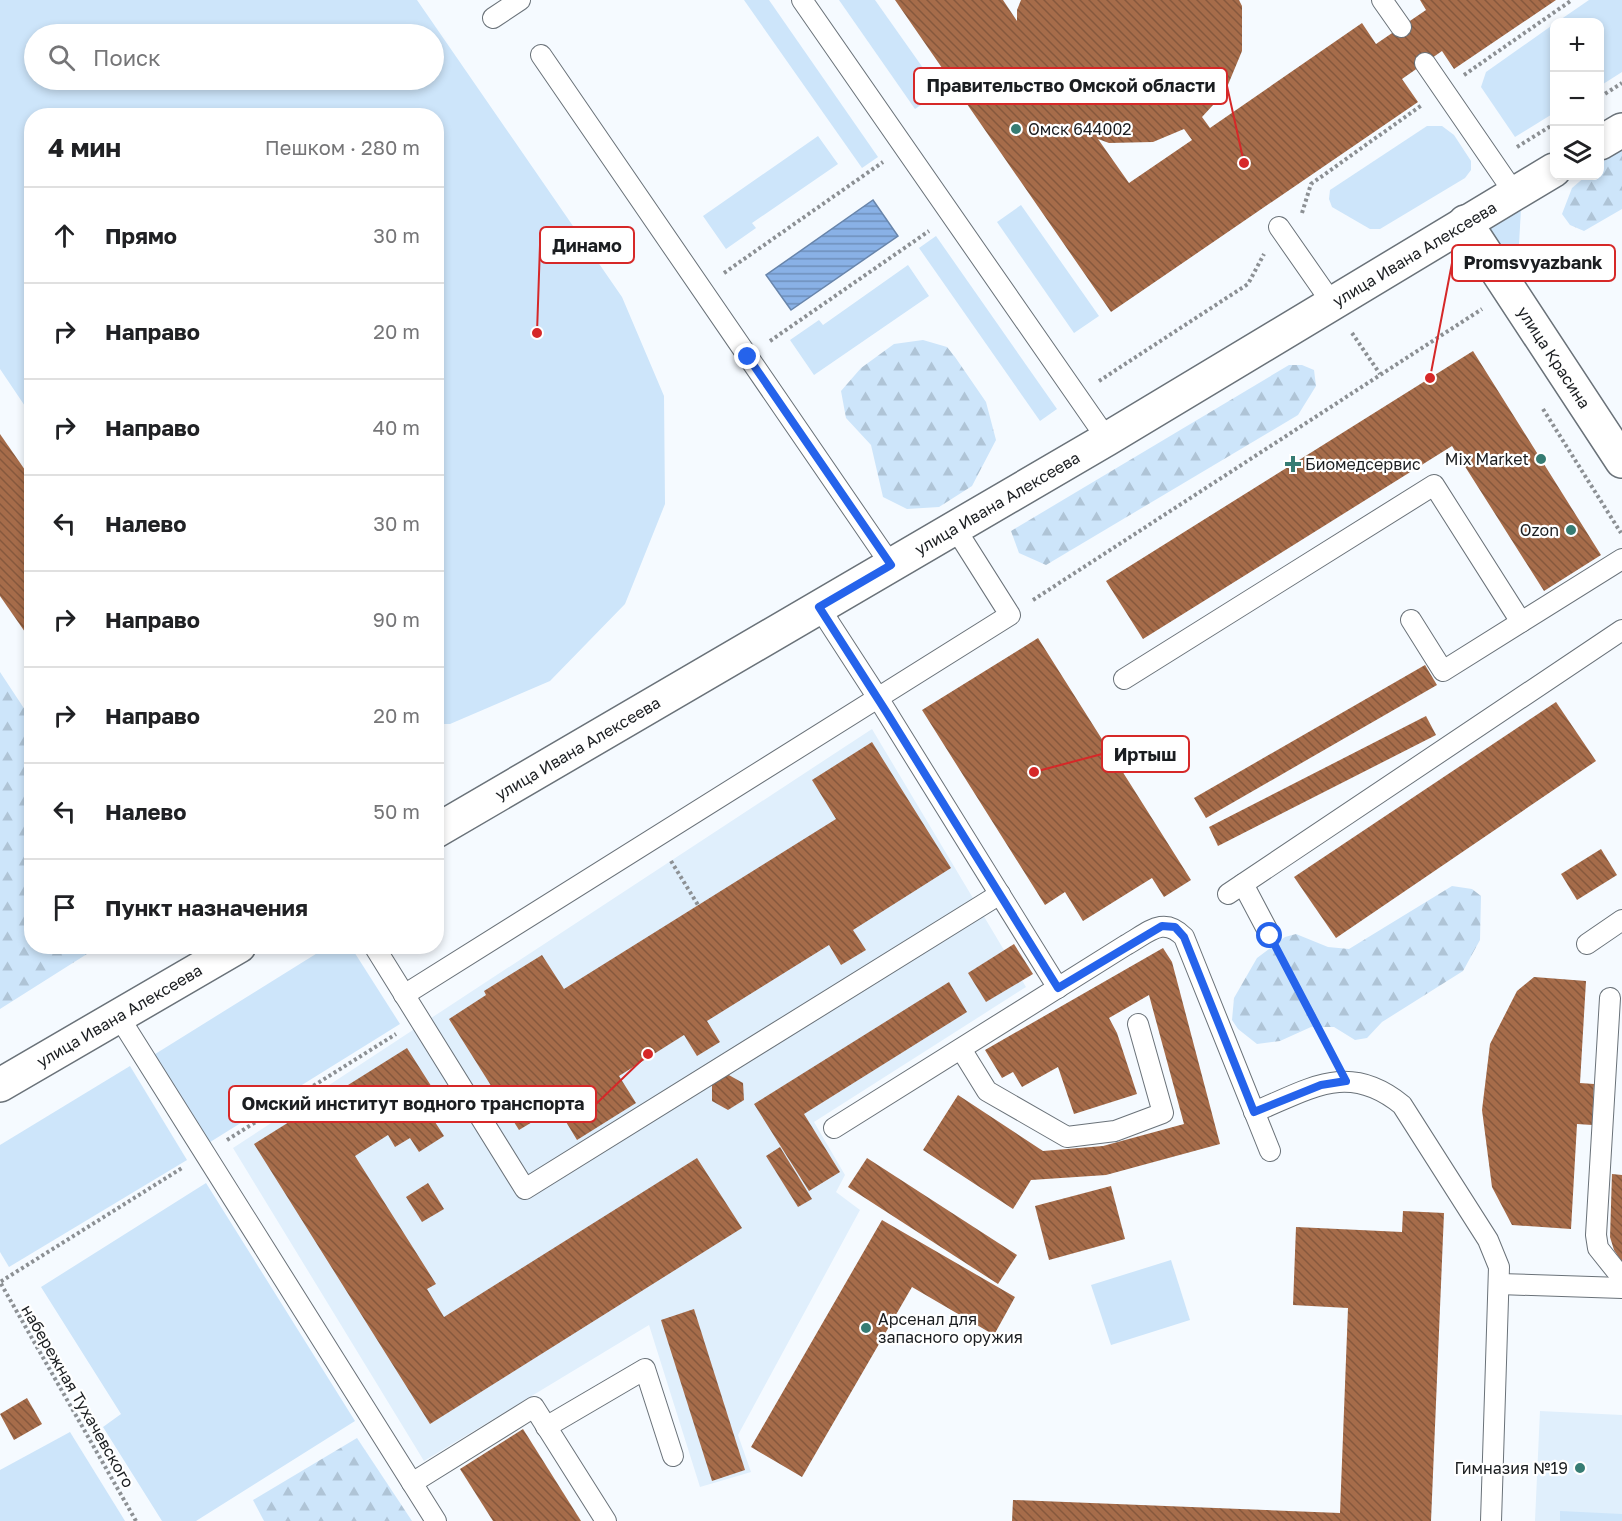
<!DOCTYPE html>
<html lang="ru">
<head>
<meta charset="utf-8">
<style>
	body { margin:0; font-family:"Golos Text",sans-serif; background:#f6f6f6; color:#202124 }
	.controls { position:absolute; right:18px; top:18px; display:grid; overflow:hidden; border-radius:12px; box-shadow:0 3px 9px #0003 }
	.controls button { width:54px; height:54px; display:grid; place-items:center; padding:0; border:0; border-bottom:2px solid #e0e0e0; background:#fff; color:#202124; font:30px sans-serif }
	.stop { position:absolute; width:18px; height:18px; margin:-14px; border:4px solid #2563eb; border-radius:50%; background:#fff }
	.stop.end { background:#2563eb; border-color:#fff; box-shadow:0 2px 6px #0008 }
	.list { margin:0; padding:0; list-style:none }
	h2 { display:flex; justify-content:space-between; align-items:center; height:78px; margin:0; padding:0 24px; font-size:26px }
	h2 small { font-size:20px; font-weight:400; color:#757577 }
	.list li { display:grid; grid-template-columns:39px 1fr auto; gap:18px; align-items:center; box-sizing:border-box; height:96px; padding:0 24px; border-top:2px solid #e0e0e0 }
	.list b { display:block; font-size:22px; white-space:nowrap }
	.list em { font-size:20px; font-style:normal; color:#757577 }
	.icon { flex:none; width:33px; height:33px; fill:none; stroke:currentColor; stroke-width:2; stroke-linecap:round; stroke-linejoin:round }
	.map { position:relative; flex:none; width:1622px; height:1521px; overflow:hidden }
	.search { position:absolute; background:#fff; box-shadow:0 3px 9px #0003; left:24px; top:24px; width:420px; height:66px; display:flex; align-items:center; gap:15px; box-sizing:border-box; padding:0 21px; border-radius:33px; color:#757577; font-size:22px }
	.panel { position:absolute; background:#fff; box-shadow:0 3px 9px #0003; left:24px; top:108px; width:420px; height:846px; border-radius:24px }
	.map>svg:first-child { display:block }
	.built { fill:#e0effc }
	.grass { fill:#cde5fa; fill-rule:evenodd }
	.forest { fill:url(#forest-firs) }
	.water { fill:url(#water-rules); stroke:#6885ab; stroke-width:1.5 }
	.building { fill:url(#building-back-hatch); fill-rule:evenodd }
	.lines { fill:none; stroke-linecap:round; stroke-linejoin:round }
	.service-casing { stroke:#6a7279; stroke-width:22 }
	.minor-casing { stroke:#6a7279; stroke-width:36 }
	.path { stroke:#8c9094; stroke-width:4; stroke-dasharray:3 3; stroke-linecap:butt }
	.service { stroke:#fff; stroke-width:20 }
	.minor { stroke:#fff; stroke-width:33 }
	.route { stroke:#2563eb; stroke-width:8 }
	.poi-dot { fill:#367c73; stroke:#fff; stroke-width:2 }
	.labels { text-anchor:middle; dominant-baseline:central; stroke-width:4.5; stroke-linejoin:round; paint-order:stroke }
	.poi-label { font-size:16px; fill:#1b1e21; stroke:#fff; text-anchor:start }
	.street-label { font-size:16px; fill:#1b1e21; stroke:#fff }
	.leader { fill:none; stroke:#d62828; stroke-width:2 }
	.callout-dot { fill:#d62828; stroke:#fff; stroke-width:2 }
	.callout { fill:#fff; stroke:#d62828; stroke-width:2 }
	.callout-label { font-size:18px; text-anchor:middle; font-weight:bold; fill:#1b1e21 }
</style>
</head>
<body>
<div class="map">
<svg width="1622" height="1521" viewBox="0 0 1622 1521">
	<defs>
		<pattern id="forest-firs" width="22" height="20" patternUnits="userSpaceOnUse" patternTransform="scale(1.5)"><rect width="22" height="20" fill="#cde5fa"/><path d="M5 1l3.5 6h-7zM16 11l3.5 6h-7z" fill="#afc4d6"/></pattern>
		<pattern id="water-rules" width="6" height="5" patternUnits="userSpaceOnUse" patternTransform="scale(1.5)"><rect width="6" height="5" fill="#89b1e6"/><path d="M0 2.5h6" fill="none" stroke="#6f8fba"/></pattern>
		<pattern id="building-back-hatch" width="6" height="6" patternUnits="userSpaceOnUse" patternTransform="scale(1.5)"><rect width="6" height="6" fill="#a66c4a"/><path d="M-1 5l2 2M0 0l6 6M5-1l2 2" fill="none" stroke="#86583d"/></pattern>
	</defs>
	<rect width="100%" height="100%" fill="#f5faff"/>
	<!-- built -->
	<g class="built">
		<polygon points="872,729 1026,987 814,1122 845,1175 836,1192 860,1210 738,1435 751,1472 700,1487 649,1325 424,1461 233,1148"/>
		<polygon points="1540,1411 1622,1415 1622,1521 1535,1521"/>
	</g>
	<!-- grass -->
	<g class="grass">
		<path d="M0,0H417L622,297L664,396L665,504L625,604L550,681L450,724H437L436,116H32L31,415L0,369ZM34,34H434V80H34Z"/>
		<polygon points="744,0 769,0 878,157 862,168"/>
		<polygon points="839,0 875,0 940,92 915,109"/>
		<polygon points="1589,0 1622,0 1622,72 1600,86 1600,22 1557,22"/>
		<polygon points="1554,24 1554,113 1515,137 1481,87 1486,72"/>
		<polygon points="1427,126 1442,126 1454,135 1471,161 1471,170 1465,178 1380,229 1370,229 1332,207 1329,199 1330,190"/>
		<polygon points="818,136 838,164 752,223 756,228 726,249 703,216"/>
		<polygon points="1021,205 1099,316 1074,333 997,222"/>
		<polygon points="1521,209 1518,262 1503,273 1478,236"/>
		<polygon points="936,236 1057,409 1040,421 919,248"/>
		<polygon points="908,265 929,296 814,375 790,340 819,320 823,325"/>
		<polygon points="327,947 351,947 400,1024 207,1144 152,1056"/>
		<polygon points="130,1066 187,1160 9,1267 0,1252 0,1145"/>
		<polygon points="206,1183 355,1421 196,1521 162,1521 103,1427 121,1414 41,1287"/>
		<polygon points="1171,1260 1190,1320 1111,1345 1091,1285"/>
		<polygon points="70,1432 125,1521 0,1521 0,1470"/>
		<polygon points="1560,1511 1622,1514 1622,1521 1560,1521"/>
	</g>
	<!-- forest -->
	<g class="forest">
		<polygon points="1622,149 1622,209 1584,231 1570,225 1562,214 1572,188 1586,176 1600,176 1600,163"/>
		<polygon points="923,340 947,347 955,357 986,402 996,440 972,486 939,507 907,509 883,497 871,445 846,418 841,391 861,368 894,344"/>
		<polygon points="1289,365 1302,365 1314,370 1316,386 1298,415 1046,565 1019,553 1011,531"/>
		<polygon points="0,672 31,719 32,946 98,947 0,1009"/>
		<polygon points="1452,886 1472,889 1481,896 1480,940 1463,971 1382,1022 1367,1038 1355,1040 1334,1027 1311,1027 1280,1041 1257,1044 1238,1029 1232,1020 1234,998 1257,958 1285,937 1296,934 1328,947 1349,949"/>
		<polygon points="357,1438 412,1521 264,1521 253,1500"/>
	</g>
	<!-- water -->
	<polygon class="water" points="873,200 898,236 791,310 766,275"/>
	<!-- building -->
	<g class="building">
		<path d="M895,0H1003L1017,21V10L1021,0H1239L1242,6V51L1225,92L1202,117L1210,128L1362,23L1376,44L1426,10L1420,0H1556L1454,69L1442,51L1402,79L1418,102L1111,312ZM1184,129L1192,140L1129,183L1098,139L1109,143L1153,142Z"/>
		<polygon points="1473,351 1601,555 1544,591 1452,446 1143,639 1106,581"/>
		<polygon points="0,434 32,480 32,642 0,596"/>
		<polygon points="1038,638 1191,880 1164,897 1152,878 1083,921 1065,892 1045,905 922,710"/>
		<polygon points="1425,665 1437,685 1206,818 1194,798"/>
		<polygon points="1556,702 1596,761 1336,938 1294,877"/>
		<polygon points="1426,716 1436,735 1218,846 1209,827"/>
		<polygon points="872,742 951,868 853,930 866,950 841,965 829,945 707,1021 720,1042 697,1056 684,1035 619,1076 636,1103 577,1140 557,1107 519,1130 449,1019 486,995 484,991 542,955 564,989 836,819 812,780"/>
		<polygon points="1601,849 1617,875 1577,900 1561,874"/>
		<polygon points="1014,944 1033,974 986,1002 968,973"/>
		<polygon points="1163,948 1172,962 1220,1144 1106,1175 1031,1180 1013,1209 923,1150 958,1095 1043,1151 1103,1146 1184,1124 1149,995 1109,1018 1117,1033 1137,1094 1074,1114 1058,1067 1022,1087 1013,1072 1002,1078 985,1050"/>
		<polygon points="1534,977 1586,981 1580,1083 1594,1084 1592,1125 1577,1124 1571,1229 1512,1225 1492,1187 1482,1110 1490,1044 1517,991"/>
		<polygon points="949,982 967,1012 804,1114 840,1172 809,1191 754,1104"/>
		<polygon points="407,1048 449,1114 435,1122 444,1136 419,1152 410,1138 395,1147 388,1135 355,1156 436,1284 427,1289 444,1317 697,1158 742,1228 430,1424 254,1144"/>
		<polygon points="727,1074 743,1083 744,1100 728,1110 712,1101 712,1083"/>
		<polygon points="780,1147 812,1199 798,1207 766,1156"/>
		<polygon points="867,1158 1017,1255 998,1284 848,1187"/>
		<polygon points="1612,1174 1622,1175 1622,1262 1614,1250 1610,1237"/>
		<polygon points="428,1183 444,1209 422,1222 406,1197"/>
		<polygon points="1111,1186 1125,1239 1049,1260 1035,1206"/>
		<polygon points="1403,1211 1444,1213 1431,1521 1012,1521 1013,1500 1340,1513 1348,1308 1293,1305 1296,1227 1402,1232"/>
		<polygon points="882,1220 1015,1297 994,1335 912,1287 802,1477 751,1447"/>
		<polygon points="694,1309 745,1470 712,1481 661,1320"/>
		<polygon points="27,1398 42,1424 14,1440 0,1414"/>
		<polygon points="523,1429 581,1521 493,1521 460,1469"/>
	</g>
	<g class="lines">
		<!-- service casing -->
		<g class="service-casing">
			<g id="service">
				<polyline points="802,0 1107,439"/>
				<polyline points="1382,0 1401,27"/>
				<polyline points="493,18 520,0"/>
				<polyline points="541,55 891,565"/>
				<polyline points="1425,63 1515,194"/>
				<polyline points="1279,227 1332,303"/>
				<polyline points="819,607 878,698 1058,988"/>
				<polyline points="1411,620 1443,671 1622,559"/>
				<polyline points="1124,679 1434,485 1521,622"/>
				<polyline points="1243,884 1270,935"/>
				<polyline points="1228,894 1622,630"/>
				<polyline points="1587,944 1622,920"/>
				<polyline points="374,946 525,1189 1000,894"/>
				<polyline points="404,995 1010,615 955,528"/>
				<polyline points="1610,998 1596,1235 1598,1248 1622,1278"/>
				<polyline points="119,1017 436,1521"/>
				<polyline points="961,1049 987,1091 1067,1137 1115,1131 1163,1113 1138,1024"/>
				<path d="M1254,1112C1310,1089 1348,1061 1402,1105L1488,1240L1499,1267L1491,1521"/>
				<path d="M834,1128L1126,945C1148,933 1163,915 1184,937L1270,1151"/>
				<polyline points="1499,1284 1622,1288"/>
				<polyline points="546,1427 645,1369 673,1456"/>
				<polyline points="412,1483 534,1407 606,1521"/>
			</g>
		</g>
		<!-- minor casing -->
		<g class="minor-casing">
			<g id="minor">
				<polyline points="1600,143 1622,130"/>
				<path id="s1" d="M1465,222L1622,461"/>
				<path id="s2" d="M436,831L1107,439L1554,170"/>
				<path id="s3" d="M0,1085L239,946"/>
			</g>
		</g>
		<!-- path -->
		<g class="path">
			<polyline points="1464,75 1572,0"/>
			<polyline points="1600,97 1622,83"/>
			<polyline points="1517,147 1554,124"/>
			<polyline points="1302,213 1311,184 1422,105"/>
			<polyline points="1539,272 1556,260"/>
			<polyline points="724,273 883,162"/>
			<polyline points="1352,333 1380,374"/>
			<polyline points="770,341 929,231"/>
			<polyline points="1099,381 1248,284 1264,254"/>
			<polyline points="1543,409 1621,533"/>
			<polyline points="1033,600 1482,309"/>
			<polyline points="671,861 698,905"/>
			<polyline points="1281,957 1332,1054"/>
			<polyline points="227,1140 396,1034"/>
			<polyline points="136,1521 0,1282 182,1168"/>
		</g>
		<!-- service -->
		<use href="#service" class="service"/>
		<!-- minor -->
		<use href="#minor" class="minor"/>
	</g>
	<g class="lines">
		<!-- route -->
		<polyline class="route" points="748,357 891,565 819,607 887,713 1058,988 1162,926 1175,927 1184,937 1254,1112 1321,1085 1346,1081 1270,936"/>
	</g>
	<!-- markers -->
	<g class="poi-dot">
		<circle cx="1016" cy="129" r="6"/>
		<circle cx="1541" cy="459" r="6"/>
		<path d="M1290 455h6v6h6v6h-6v6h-6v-6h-6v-6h6z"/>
		<circle cx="1571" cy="530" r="6"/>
		<circle cx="866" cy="1328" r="6"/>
		<circle cx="1580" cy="1468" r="6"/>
	</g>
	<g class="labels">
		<!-- poi labels -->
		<g class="poi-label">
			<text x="1028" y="129">Омск 644002</text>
			<text x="1529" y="459" text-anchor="end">Mix Market</text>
			<text x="1305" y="464">Биомедсервис</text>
			<text x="1559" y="530" text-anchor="end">Ozon</text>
			<text x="878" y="1319">Арсенал для<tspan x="878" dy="18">запасного оружия</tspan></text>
			<text x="1568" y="1468" text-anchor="end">Гимназия №19</text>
		</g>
		<!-- street labels -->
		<g class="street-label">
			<text stroke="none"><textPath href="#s2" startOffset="1136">улица Ивана Алексеева</textPath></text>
			<text stroke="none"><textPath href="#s1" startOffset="162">улица Красина</textPath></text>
			<text stroke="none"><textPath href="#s2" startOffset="650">улица Ивана Алексеева</textPath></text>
			<text stroke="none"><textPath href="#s2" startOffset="164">улица Ивана Алексеева</textPath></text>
			<text stroke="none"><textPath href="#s3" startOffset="138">улица Ивана Алексеева</textPath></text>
			<text transform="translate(78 1396) rotate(60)">набережная Тухачевского</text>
		</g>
	</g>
	<!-- callouts -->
	<path class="leader" d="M1244 163L1227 86M537 333L540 245M1430 378L1452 263M1034 772L1102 754M648 1054L596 1104"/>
	<g class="callout-dot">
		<circle cx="1244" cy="163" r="6"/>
		<circle cx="537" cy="333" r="6"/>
		<circle cx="1430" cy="378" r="6"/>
		<circle cx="1034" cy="772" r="6"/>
		<circle cx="648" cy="1054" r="6"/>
	</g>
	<g class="callout">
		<rect x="914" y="68" width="313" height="36" rx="6"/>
		<rect x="540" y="227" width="94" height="36" rx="6"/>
		<rect x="1452" y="245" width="163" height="36" rx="6"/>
		<rect x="1102" y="736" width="87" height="36" rx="6"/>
		<rect x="229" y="1086" width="367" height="36" rx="6"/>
	</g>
	<g class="callout-label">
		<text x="1071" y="92">Правительство Омской области</text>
		<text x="587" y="252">Динамо</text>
		<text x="1533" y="269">Promsvyazbank</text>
		<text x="1145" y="761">Иртыш</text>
		<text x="413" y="1110">Омский институт водного транспорта</text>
	</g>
</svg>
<div class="controls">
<button>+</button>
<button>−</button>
<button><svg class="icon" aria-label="layers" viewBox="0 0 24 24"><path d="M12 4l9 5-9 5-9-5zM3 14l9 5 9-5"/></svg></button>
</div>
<div class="stop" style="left:1270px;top:936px"></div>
<div class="stop end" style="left:748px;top:357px"></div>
<div class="search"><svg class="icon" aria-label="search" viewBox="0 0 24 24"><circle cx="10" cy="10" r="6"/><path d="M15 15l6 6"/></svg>Поиск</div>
<section class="panel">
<h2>4 мин<small>Пешком · 280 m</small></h2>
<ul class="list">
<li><svg class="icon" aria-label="ahead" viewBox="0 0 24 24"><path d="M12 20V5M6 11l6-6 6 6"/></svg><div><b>Прямо</b></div><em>30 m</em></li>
<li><svg class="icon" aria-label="right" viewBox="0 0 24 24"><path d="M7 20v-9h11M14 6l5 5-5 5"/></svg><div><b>Направо</b></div><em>20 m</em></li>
<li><svg class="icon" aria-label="right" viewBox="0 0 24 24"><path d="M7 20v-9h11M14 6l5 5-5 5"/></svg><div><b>Направо</b></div><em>40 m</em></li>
<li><svg class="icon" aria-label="left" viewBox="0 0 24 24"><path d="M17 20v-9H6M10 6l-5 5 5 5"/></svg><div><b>Налево</b></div><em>30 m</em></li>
<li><svg class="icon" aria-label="right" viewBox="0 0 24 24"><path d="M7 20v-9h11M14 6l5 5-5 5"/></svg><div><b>Направо</b></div><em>90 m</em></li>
<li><svg class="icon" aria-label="right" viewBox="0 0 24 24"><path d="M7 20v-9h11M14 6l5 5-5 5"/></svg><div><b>Направо</b></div><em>20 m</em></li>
<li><svg class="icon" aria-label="left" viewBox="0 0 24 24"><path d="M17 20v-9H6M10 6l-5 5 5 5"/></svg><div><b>Налево</b></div><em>50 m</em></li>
<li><svg class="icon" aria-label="arrive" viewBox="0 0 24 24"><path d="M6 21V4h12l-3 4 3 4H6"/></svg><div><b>Пункт назначения</b></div></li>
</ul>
</section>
</div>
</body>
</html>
